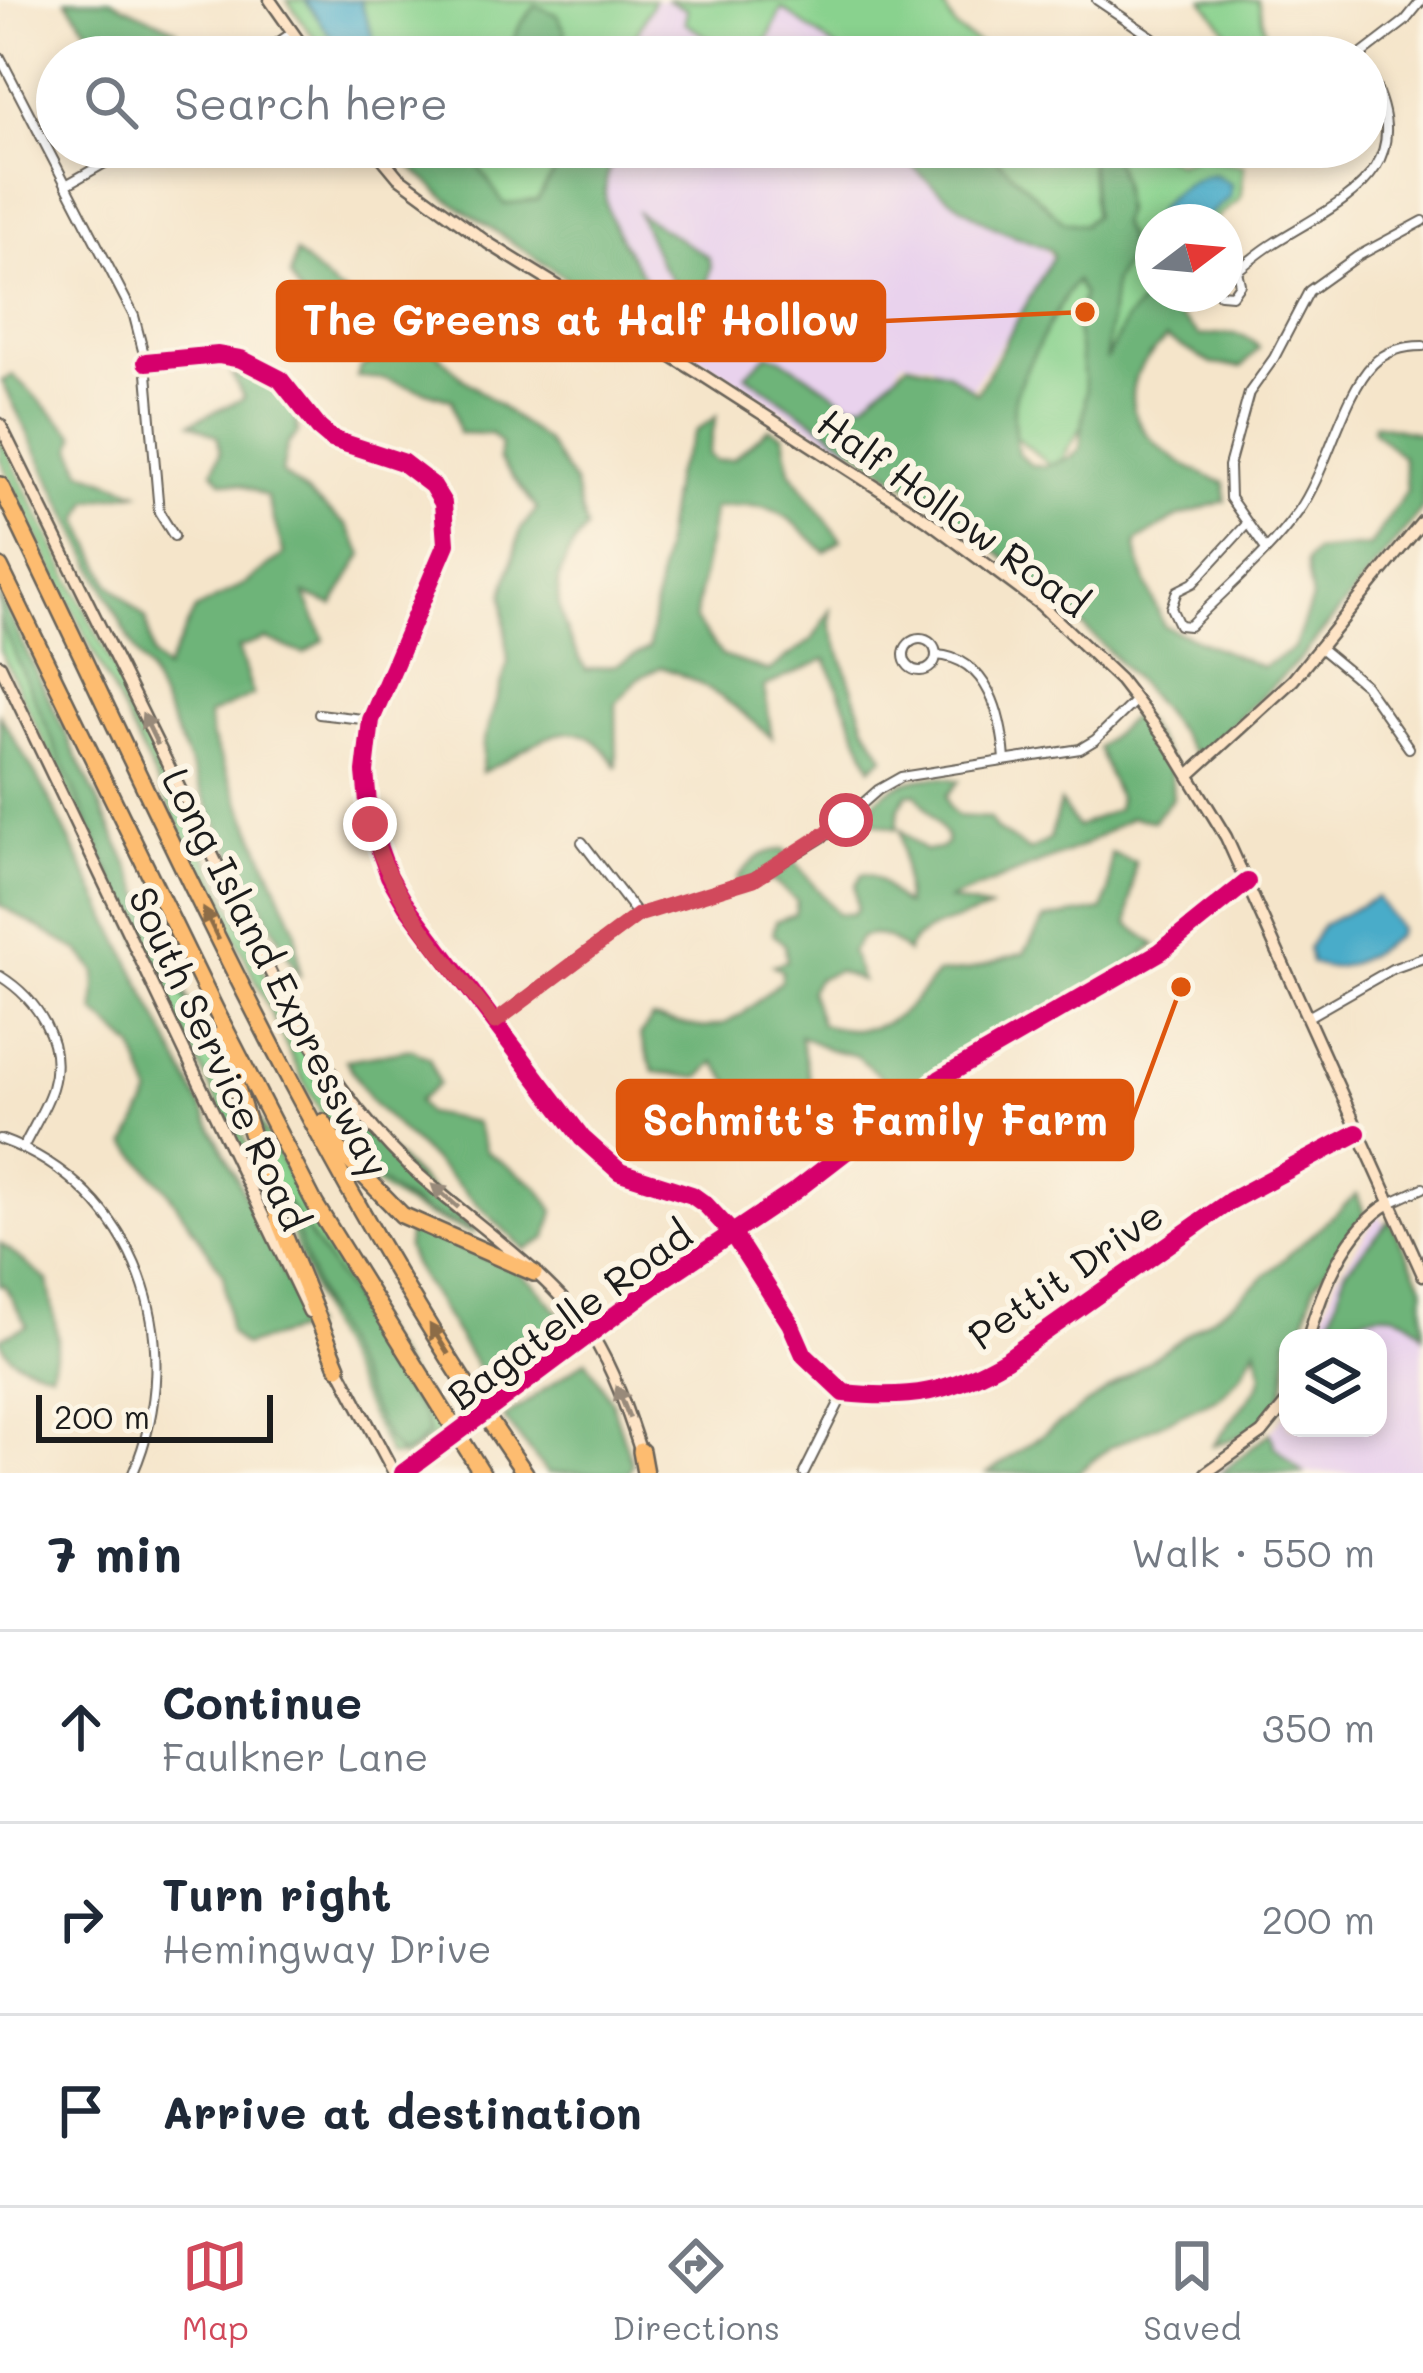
<!DOCTYPE html>
<html lang="en">
<head>
<meta charset="utf-8">
<style>
	body { margin:0; font-family:Mali,sans-serif; background:#f2f2f3; color:#1f2937 }
	.controls { position:absolute; right:36px; bottom:36px; display:grid; overflow:hidden; border-radius:24px; box-shadow:0 6px 18px #0003 }
	.controls button { width:108px; height:108px; display:grid; place-items:center; padding:0; border:0; border-bottom:3px solid #e0e1e3; background:#fff; color:#1f2937; font:60px sans-serif }
	.compass { position:absolute; left:1135px; top:204px; width:108px; height:108px; border-radius:50%; background:#fff; box-shadow:0 6px 18px #0003; rotate:74deg }
	.scale { position:absolute; left:36px; bottom:30px; width:237px; box-sizing:border-box; padding-left:12px; border:6px solid #1c1c1c; border-top:0; font-size:33px; line-height:42px; white-space:nowrap; color:#1c1c1c; -webkit-text-stroke:9px #fcf5e5; paint-order:stroke }
	.stop { position:absolute; width:36px; height:36px; margin:-27px; border:9px solid #d1495b; border-radius:50%; background:#fff }
	.stop.end { background:#d1495b; border-color:#fff; box-shadow:0 3px 12px #0008 }
	.list { margin:0; padding:0; list-style:none }
	h2 { display:flex; justify-content:space-between; align-items:center; height:156px; margin:0; padding:0 48px; font-size:51px }
	h2 small { font-size:39px; font-weight:400; color:#747a83 }
	.list li { display:grid; grid-template-columns:78px 1fr auto; gap:36px; align-items:center; box-sizing:border-box; height:192px; padding:0 48px; border-top:3px solid #e0e1e3 }
	.list b { display:block; font-size:45px; white-space:nowrap }
	.list p { margin:0; font-size:39px; white-space:nowrap; color:#747a83 }
	.list em { font-size:39px; font-style:normal; color:#747a83 }
	.icon { flex:none; width:66px; height:66px; fill:none; stroke:currentColor; stroke-width:2; stroke-linecap:round; stroke-linejoin:round }
	.map { position:relative; flex:none; width:1423px; height:1473px; overflow:hidden }
	.search { position:absolute; background:#fff; box-shadow:0 6px 18px #0003; left:36px; right:36px; top:36px; height:132px; display:flex; align-items:center; gap:30px; box-sizing:border-box; padding:0 42px; border-radius:66px; color:#747a83; font-size:45px }
	.sheet { height:732px; background:#fff }
	nav { display:flex; justify-content:space-around; align-items:center; box-sizing:border-box; height:168px; border-top:3px solid #e0e1e3; background:#fff; font-size:33px; color:#747a83 }
	nav a { display:grid; justify-items:center; gap:6px }
	nav .on { color:#d1495b }
	.map>svg:first-child { display:block }
	.built { fill:#e9d2ed }
	.green { fill:#89d28e; stroke:#527755; stroke-width:3 }
	.forest { fill:#6eb479; stroke:#45684a; stroke-width:3; fill-rule:evenodd }
	.water { fill:#4aacc9; stroke:#336472; stroke-width:3 }
	.lines { fill:none; stroke-linecap:round; stroke-linejoin:round }
	.street-casing { stroke:#686259; stroke-width:12 }
	.secondary-casing { stroke:#686259; stroke-width:15 }
	.highway-casing { stroke:#686259; stroke-width:20 }
	.street { stroke:#fff; stroke-width:8 }
	.secondary { stroke:#fee4c6; stroke-width:10 }
	.highway { stroke:#fdbc70; stroke-width:15 }
	.secondary-bridge-casing { stroke:#686259; stroke-width:15; stroke-linecap:butt }
	.secondary-bridge { stroke:#fee4c6; stroke-width:10 }
	.cycleway-casing { stroke:#fcf5e5; stroke-width:26 }
	.cycleway { stroke:#d6006c; stroke-width:18 }
	.oneway { fill:#988a7a }
	.oneway2 { fill:#8c6c46 }
	.route { stroke:#d1495b; stroke-width:15 }
	.labels { text-anchor:middle; dominant-baseline:central; stroke-width:12; stroke-linejoin:round; paint-order:stroke }
	.street-label { font-size:39px; fill:#1c1c1c; stroke:#fcf5e5 }
	.leader { fill:none; stroke:#de560d; stroke-width:4.5 }
	.callout-dot { fill:#de560d; stroke:#fcf5e5; stroke-width:4.5 }
	.callout { fill:#de560d; stroke:#de560d; stroke-width:4.5 }
	.callout-label { font-size:42px; text-anchor:middle; font-weight:bold; fill:#fff }
</style>
</head>
<body>
<div class="map">
<svg width="1423" height="1473" viewBox="0 0 1423 1473">
	<rect width="100%" height="100%" fill="#fcf5e5"/>
	<filter id="ink" filterUnits="userSpaceOnUse"><feTurbulence type="fractalNoise" baseFrequency=".00833" numOctaves="2"/><feDisplacementMap in="SourceGraphic" scale="24" xChannelSelector="R" yChannelSelector="G"/><feConvolveMatrix kernelMatrix="1 2 1 2 8 2 1 2 1" color-interpolation-filters="sRGB"/></filter>
	<filter id="wash" filterUnits="userSpaceOnUse"><feTurbulence type="fractalNoise" baseFrequency=".004" numOctaves="4" result="noise"/><feDisplacementMap in="SourceGraphic" scale="48" xChannelSelector="R" yChannelSelector="G"/><feGaussianBlur stdDeviation="2.7" result="paint"/><feColorMatrix in="noise" values="0 0 0 0 0 0 0 0 0 0 0 0 0 0 0 0 0 1.4 0 .05"/><feComposite in="paint" operator="in"/></filter>
	<g filter="url(#wash)">
		<rect width="100%" height="100%" fill="#f5e5ca"/>
		<!-- built -->
		<g class="built">
			<polygon points="654,0 770,0 848,57 625,57"/>
			<polygon points="578,147 969,147 1055,262 968,394 931,364 903,360 849,452 526,247"/>
			<polygon points="1379,1214 1423,1291 1423,1473 1216,1473 1264,1438 1288,1412 1288,1428 1378,1428 1378,1338 1315,1338 1337,1277"/>
		</g>
		<!-- green -->
		<g class="green">
			<polygon points="287,0 654,0 625,57 328,57"/>
			<polygon points="666,0 940,0 957,30 1000,57 848,57 782,8 760,57 739,57 685,23 687,9"/>
			<polygon points="1203,0 1258,0 1268,44 1250,57 1235,57 1227,31"/>
			<polygon points="404,147 578,147 526,247"/>
			<polygon points="969,147 1150,147 1177,163 1192,158 1197,147 1212,147 1210,159 1244,166 1240,199 1211,222 1153,222 1153,275 1131,343 1056,470 982,409 1068,239"/>
			<path d="M0,437L283,1012C338,1102 395,1160 474,1228V1234C424,1216 379,1197 347,1152C305,1095 269,1006 237,941C155,781 78,619 0,458Z"/>
			<path d="M0,596C92,789 188,980 260,1182L257,1184L0,650Z"/>
			<polygon points="259,1121 374,1324 444,1429 405,1457 390,1455 324,1322 258,1142 262,1136 255,1122"/>
		</g>
		<!-- forest -->
		<g class="forest">
			<polygon points="66,0 110,0 177,30 172,57 94,38"/>
			<polygon points="536,5 557,15 566,32 548,57 506,57 520,25"/>
			<path d="M389,147H460L477,164L504,204L537,200L569,147H618C610,165 603,180 606,201C611,235 669,316 693,344L686,359L446,198Z"/>
			<path d="M900,147H984L1064,222L1083,225L1094,216L1089,147H1110L1121,180L1124,213L1120,224L1127,238L1128,259L1114,281L1106,360L1126,320L1152,291L1200,336C1222,334 1244,328 1259,348L1242,367L1212,364L1166,338C1157,349 1141,363 1136,376C1115,430 1183,469 1225,483V501L1179,516L1136,542C1135,561 1156,606 1164,626L1262,667L1294,649L1312,599L1306,562L1315,551L1370,546L1407,490L1403,458L1372,430L1374,424L1423,434V508L1301,658L1203,753L1192,751C1101,619 966,526 836,436C806,415 775,397 746,374L768,354L781,358L851,404L865,402L908,363L947,372L977,393L1053,256L1050,250C1035,243 1020,238 1005,232C978,222 909,172 900,147ZM1076,281L1083,294L1076,328L1086,391L1080,449L1071,458L1044,466L1031,465L1018,453C1015,434 1011,413 1016,394C1021,376 1064,295 1076,281Z"/>
			<polygon points="638,213 708,257 711,266 703,305 696,307 689,303 661,265"/>
			<path d="M296,253L336,289L405,323L465,380L546,441L574,483L586,529C542,581 556,615 586,670L616,665L649,648L674,475L696,431L716,417L708,455L716,461L733,459L769,428L784,436L790,471L841,540L825,552C781,510 777,501 714,508L695,620L722,656L768,671L812,640L831,610V627L865,725L884,757L871,767L826,659L764,687L772,738C739,708 704,681 661,667L639,678L616,703L617,768C577,697 532,751 482,772L483,743L508,663L503,595L521,529L537,509L499,459L501,444L491,434L459,433L452,400L385,379L357,377L360,368L388,351L356,337L321,328L290,277Z"/>
			<polygon points="13,375 76,436 73,447 82,471 138,492 89,501 80,520 110,584 146,619 153,657 165,670 195,610 248,582 284,554 267,497 242,485 221,481 213,471 220,453 218,437 191,423 244,398 232,375 275,384 296,418 298,433 287,445 282,473 346,525 363,554 333,605 305,594 324,640 304,654 266,639 238,648 253,695 209,715 211,736 296,930 300,977 215,821 148,670 137,655 2,381"/>
			<polygon points="0,596 155,921 229,1096 186,999 166,971 149,960 134,927 0,621"/>
			<path d="M1137,712L1170,760L1173,798L1153,821L1131,817L1083,846L949,900L990,909C966,920 913,926 907,953C892,938 882,931 861,937L851,952L862,981L837,971L817,979L810,990L821,1024C881,1040 901,1019 937,974L969,970L1024,953L1045,919L1103,910L1109,891L1111,853L1135,862L1128,924L1156,945L1096,988L954,1058L901,1095L857,1056L829,1049L800,1036L812,1089L761,1098L739,1095L715,1062L699,1078L654,1072L640,1036L652,1018L704,1028L726,1023L744,1013L781,981L782,971L773,965L787,961L785,945L773,934L776,921L795,914L797,901L773,881L755,882L739,892L737,878C751,862 763,849 785,850L838,914H852L857,909L855,886L862,874C884,874 888,896 906,905L901,830L925,851L940,849L947,844L946,836L916,793L907,794L899,808L897,829L864,820C876,785 926,770 959,781L946,796L949,807L957,816L989,818L997,830L1030,851L1050,839L1060,802L1077,827L1117,809L1119,800L1098,748Z"/>
			<polygon points="0,715 46,792 310,1327 243,1346 229,1332 224,1275 166,1189 127,1144 151,1095 134,1048 95,1012 96,972 80,952 0,905"/>
			<polygon points="412,1049 429,1058 439,1084 418,1101 426,1113 475,1122 486,1151 538,1187 554,1211 547,1238 525,1250 372,1102 346,1060"/>
			<path d="M308,1061C361,1122 413,1179 474,1230C368,1196 353,1157 308,1061Z"/>
			<path d="M1357,1194L1365,1215L1314,1286L1300,1338H1288C1288,1402 1278,1427 1213,1445L1259,1385L1262,1375L1256,1347L1243,1372L1221,1396L1109,1448L1077,1473H988L1241,1297Z"/>
			<polygon points="285,1199 349,1293 368,1338 424,1416 429,1433 412,1450 399,1453 387,1439 321,1304"/>
			<path d="M1390,1220L1423,1286V1335C1401,1299 1360,1317 1328,1328L1346,1270Z"/>
			<polygon points="417,1230 513,1268 535,1285 571,1327 571,1336 499,1388 490,1388 413,1264 407,1248 408,1234"/>
			<path d="M0,1243L48,1281L58,1340L51,1372C28,1365 6,1363 0,1338L27,1326L4,1285H0Z"/>
			<polygon points="586,1360 611,1400 632,1464 628,1473 547,1473 504,1418"/>
			<polygon points="1270,1433 1275,1446 1303,1473 1221,1473"/>
		</g>
		<!-- water -->
		<g class="water">
			<polygon points="305,0 360,0 380,57 345,57"/>
			<path d="M1214,174L1231,184L1230,197L1200,222H1153V242L1148,225C1161,200 1186,178 1214,174Z"/>
			<path d="M1377,897L1399,929L1396,937C1370,953 1342,978 1311,963L1308,947L1323,925Z"/>
		</g>
	</g>
	<g filter="url(#ink)">
		<g class="lines">
			<!-- street casing -->
			<g class="street-casing">
				<g id="street">
					<polyline points="1097,0 1152,37 1171,57"/>
					<polyline points="0,57 134,316 146,362 159,512 174,536"/>
					<polyline points="258,57 293,32"/>
					<polyline points="1358,57 1405,21 1422,0"/>
					<polyline points="66,185 133,147"/>
					<path d="M1237,271C1249,261 1261,251 1274,243C1348,197 1423,169 1366,68"/>
					<polyline points="1220,294 1232,295 1240,284 1237,271 1225,267"/>
					<path d="M146,362L218,355L241,359L280,379L319,428L332,439L402,462L432,485L443,503L446,544L371,720L365,772L370,823L389,876L406,905L582,1138L620,1172L692,1195L706,1205L732,1233L790,1323L804,1355L844,1393C910,1400 949,1393 1007,1359L1230,1201L1357,1133"/>
					<path d="M1246,525L1193,583L1177,591L1171,608L1179,625L1189,626C1225,589 1268,554 1298,512C1326,473 1344,393 1373,364C1386,351 1404,346 1423,346"/>
					<polyline points="1265,548 1230,498 1229,466 1249,393 1274,358 1309,291 1358,256 1423,221"/>
					<circle cx="920" cy="655" r="16"/>
					<polyline points="1319,647 1365,685 1409,748"/>
					<path d="M936,655C989,658 1002,717 1005,760"/>
					<polyline points="319,714 371,720"/>
					<polyline points="582,842 638,915"/>
					<path d="M0,976C37,999 66,1042 52,1088C46,1108 32,1129 23,1148"/>
					<polyline points="1308,1017 1392,969 1423,958"/>
					<polyline points="495,1022 638,915 754,879 828,834 878,790 901,777 1080,749 1095,740 1136,700"/>
					<path d="M0,1139C139,1189 189,1343 133,1473"/>
					<polyline points="1390,1203 1423,1188"/>
					<polyline points="804,1473 844,1393"/>
				</g>
			</g>
			<!-- secondary casing -->
			<g class="secondary-casing">
				<g id="secondary">
					<polyline points="270,0 310,57"/>
					<polyline points="373,147 398,177 488,243 702,375 927,520 1041,605 1120,680 1170,745 1226,837 1423,1275"/>
					<path d="M0,424L286,1004C322,1061 358,1117 408,1165C465,1218 547,1270 591,1334C614,1370 628,1413 641,1453"/>
					<polyline points="0,665 309,1312"/>
					<polyline points="1189,775 1293,680 1423,521"/>
					<path d="M1308,1338C1321,1292 1346,1228 1390,1203"/>
					<polyline points="337,1365 394,1473"/>
					<polyline points="508,1396 661,1281 795,1191 940,1079 1160,952 1247,882"/>
					<polyline points="403,1473 448,1441"/>
					<polyline points="1206,1473 1262,1433 1288,1401"/>
				</g>
			</g>
			<!-- highway casing -->
			<g class="highway-casing">
				<g id="highway">
					<path d="M0,485C163,820 311,1166 525,1473"/>
					<polyline points="0,567 215,1009 315,1204 482,1473"/>
					<polyline points="220,1035 281,1227 338,1367"/>
					<polyline points="323,1122 341,1152 402,1215 534,1273"/>
					<polyline points="641,1451 645,1473"/>
				</g>
			</g>
			<!-- street -->
			<use href="#street" class="street"/>
			<!-- secondary -->
			<use href="#secondary" class="secondary"/>
			<!-- highway -->
			<use href="#highway" class="highway"/>
			<!-- secondary-bridge casing -->
			<g class="secondary-bridge-casing">
				<polyline id="secondary-bridge" points="448,1441 508,1396"/>
			</g>
			<!-- secondary-bridge -->
			<use href="#secondary-bridge" class="secondary-bridge"/>
			<!-- cycleway casing -->
			<g class="cycleway-casing">
				<g id="cycleway">
					<path d="M146,362L218,355L241,359L280,379L319,428L332,439L402,462L432,485L443,503L446,544L371,720L365,772L370,823L389,876L406,905L582,1138L620,1172L692,1195L706,1205L732,1233L790,1323L804,1355L844,1393C910,1400 949,1393 1007,1359L1230,1201L1357,1133"/>
					<polyline points="403,1473 661,1281 795,1191 940,1079 1160,952 1247,882"/>
				</g>
			</g>
			<!-- cycleway -->
			<use href="#cycleway" class="cycleway"/>
		</g>
		<!-- one-way arrows -->
		<defs><path id="oneway-solid" d="M-6-.8H1V-3.2L6.5 0L1 3.2V.8H-6Z" transform="scale(3)"/></defs>
		<g class="oneway">
			<use href="#oneway-solid" transform="translate(150 729) rotate(-116)"/>
			<use href="#oneway-solid" transform="translate(445 1196) rotate(-139)"/>
			<use href="#oneway-solid" transform="translate(623 1402) rotate(-112)"/>
		</g>
		<g class="oneway2">
			<use href="#oneway-solid" transform="translate(211 924) rotate(-116)"/>
			<use href="#oneway-solid" transform="translate(439 1339) rotate(-122)"/>
		</g>
	</g>
	<g class="lines" filter="url(#ink)">
		<!-- route -->
		<path class="route" d="M370,824C391,900 446,960 495,1022L638,915L754,879L846,820"/>
	</g>
	<g class="labels">
		<!-- street labels -->
		<g class="street-label">
			<text transform="translate(954 512) rotate(36)">Half Hollow Road</text>
			<text transform="translate(277 972) rotate(63)">Long Island Expressway</text>
			<text transform="translate(220 1058) rotate(65)">South Service Road</text>
			<text transform="translate(1065 1274) rotate(-35)">Pettit Drive</text>
			<text transform="translate(569 1314) rotate(-36)">Bagatelle Road</text>
		</g>
	</g>
	<!-- callouts -->
	<path class="leader" d="M1085 312L884 321M1181 987L1132 1120"/>
	<g class="callout-dot">
		<circle cx="1085" cy="312" r="12"/>
		<circle cx="1181" cy="987" r="12"/>
	</g>
	<g class="callout">
		<rect x="278" y="282" width="606" height="78" rx="12"/>
		<rect x="618" y="1081" width="514" height="78" rx="12"/>
	</g>
	<g class="callout-label">
		<text x="581" y="335">The Greens at Half Hollow</text>
		<text x="875" y="1135">Schmitt's Family Farm</text>
	</g>
</svg>
<div class="controls">
<button><svg class="icon" aria-label="layers" viewBox="0 0 24 24"><path d="M12 4l9 5-9 5-9-5zM3 14l9 5 9-5"/></svg></button>
</div>
<svg class="compass" viewBox="-18 -18 36 36"><path d="M0-13l5 13h-10z" fill="#e53935"/><path d="M0 13l5-13h-10z" fill="#747a83"/></svg>
<div class="scale">200 m</div>
<div class="stop" style="left:846px;top:820px"></div>
<div class="stop end" style="left:370px;top:824px"></div>
<div class="search"><svg class="icon" aria-label="search" viewBox="0 0 24 24"><circle cx="10" cy="10" r="6"/><path d="M15 15l6 6"/></svg>Search here</div>
</div>
<section class="sheet">
<h2>7 min<small>Walk · 550 m</small></h2>
<ul class="list">
<li><svg class="icon" aria-label="ahead" viewBox="0 0 24 24"><path d="M12 20V5M6 11l6-6 6 6"/></svg><div><b>Continue</b><p>Faulkner Lane</p></div><em>350 m</em></li>
<li><svg class="icon" aria-label="right" viewBox="0 0 24 24"><path d="M7 20v-9h11M14 6l5 5-5 5"/></svg><div><b>Turn right</b><p>Hemingway Drive</p></div><em>200 m</em></li>
<li><svg class="icon" aria-label="arrive" viewBox="0 0 24 24"><path d="M6 21V4h12l-3 4 3 4H6"/></svg><div><b>Arrive at destination</b></div></li>
</ul>
</section>
<nav>
<a class="on"><svg class="icon" aria-label="map" viewBox="0 0 24 24"><path d="M3 6l6-2 6 2 6-2v14l-6 2-6-2-6 2zM9 4v14M15 6v14"/></svg>Map</a>
<a><svg class="icon" aria-label="directions" viewBox="0 0 24 24"><path d="M12 3l9 9-9 9-9-9zM9 14v-3h6M13 9l2 2-2 2"/></svg>Directions</a>
<a><svg class="icon" aria-label="saved" viewBox="0 0 24 24"><path d="M7 4h10v16l-5-4-5 4z"/></svg>Saved</a>
</nav>
</body>
</html>
